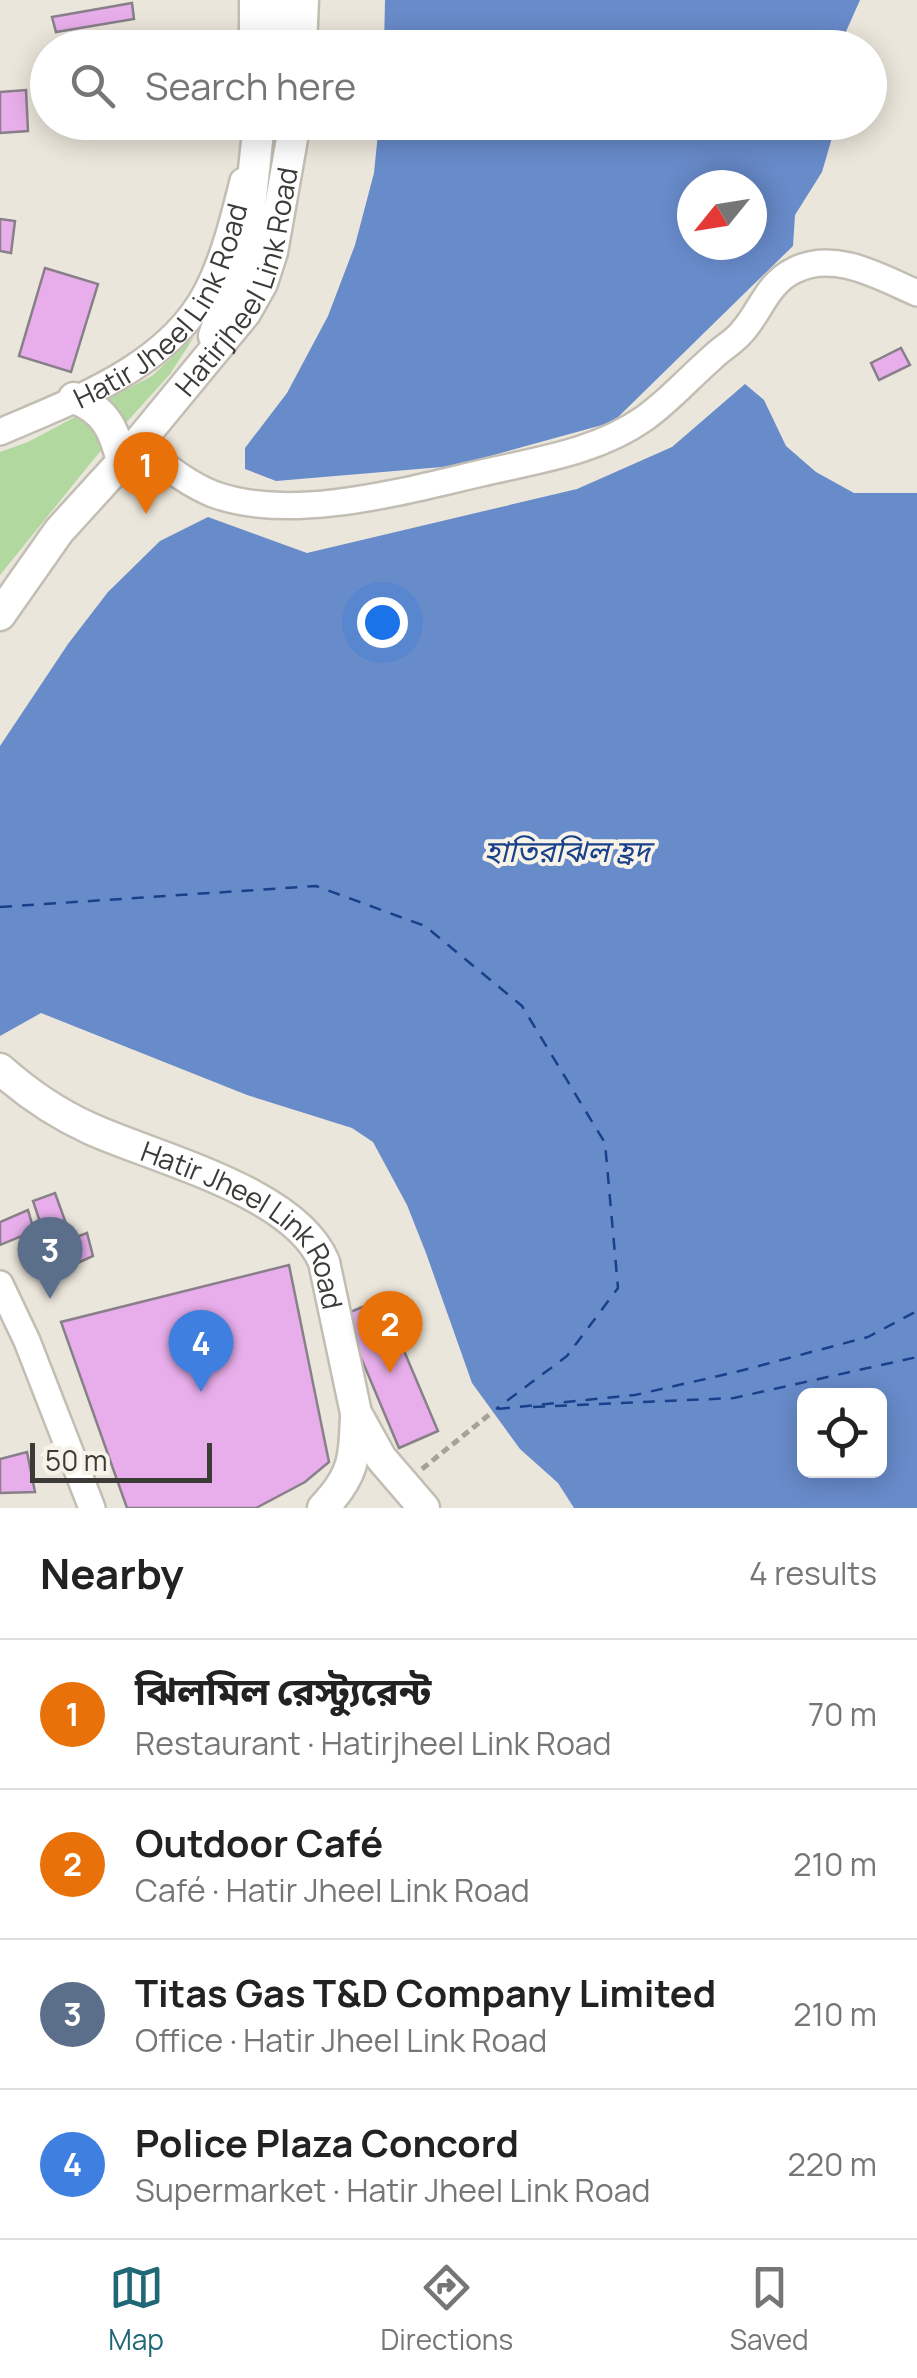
<!DOCTYPE html>
<html lang="en">
<head>
<meta charset="utf-8">
<style>
	body { margin:0; font-family:Manrope,"Noto Sans Bengali",sans-serif; background:#f6f6f6; color:#222 }
	.controls { position:absolute; right:30px; bottom:30px; display:grid; overflow:hidden; border-radius:15px; box-shadow:0 5px 25px #0003 }
	.controls button { width:90px; height:90px; display:grid; place-items:center; padding:0; border:0; border-bottom:2px solid #e0e0e0; background:#fff; color:#222; font:50px sans-serif }
	.compass { position:absolute; left:677px; top:170px; width:90px; height:90px; border-radius:50%; background:#fff; box-shadow:0 5px 25px #0003; rotate:240deg }
	.scale { position:absolute; left:30px; bottom:25px; width:182px; box-sizing:border-box; padding-left:10px; border:5px solid #3d3b37; border-top:0; font-size:28px; line-height:35px; white-space:nowrap; color:#3d3b37; -webkit-text-stroke:8px #f8f3e8; paint-order:stroke }
	.you { position:absolute; left:382px; top:622px; width:35px; height:35px; margin:-25px; border:8px solid #fff; border-radius:50%; background:#1a73e8; box-shadow:0 0 0 15px #1a73e833 }
	.badge { display:grid; place-items:center; width:65px; height:65px; border-radius:50%; background:#216876; color:#fff; font-size:32px; font-weight:700 }
	.pin { position:absolute; translate:-50% -82px; filter:drop-shadow(0 2px 5px #0008) }
	.pin::after { content:''; position:absolute; top:52px; width:35px; height:30px; background:inherit; clip-path:polygon(0 0,100% 0,50% 100%) }
	.list { margin:0; padding:0; list-style:none }
	h2 { display:flex; justify-content:space-between; align-items:center; height:130px; margin:0; padding:0 40px; font-size:42px }
	h2 small { font-size:32px; font-weight:400; color:#767676 }
	.list li { display:grid; grid-template-columns:65px 1fr auto; gap:30px; align-items:center; box-sizing:border-box; height:150px; padding:0 40px; border-top:2px solid #e0e0e0 }
	.list b { display:block; font-size:38px; white-space:nowrap }
	.list p { margin:0; font-size:32px; white-space:nowrap; color:#767676 }
	.list em { font-size:32px; font-style:normal; color:#767676 }
	.icon { flex:none; width:55px; height:55px; fill:none; stroke:currentColor; stroke-width:2; stroke-linecap:round; stroke-linejoin:round }
	.map { position:relative; flex:none; width:917px; height:1508px; overflow:hidden }
	.search { position:absolute; background:#fff; box-shadow:0 5px 25px #0003; left:30px; right:30px; top:30px; height:110px; display:flex; align-items:center; gap:25px; box-sizing:border-box; padding:0 35px; border-radius:55px; color:#767676; font-size:38px }
	.sheet { height:730px; background:#fff }
	nav { display:flex; justify-content:space-around; align-items:center; box-sizing:border-box; height:140px; border-top:2px solid #e0e0e0; background:#fff; font-size:28px; color:#767676 }
	nav a { display:grid; justify-items:center; gap:5px }
	nav .on { color:#216876 }
	.map>svg:first-child { display:block }
	.green { fill:#b1d89f }
	.water { fill:#688bca; fill-rule:evenodd }
	.lines { fill:none; stroke-linecap:round; stroke-linejoin:round }
	.ferry { stroke:#19408b; stroke-width:2.5; stroke-dasharray:12 10; stroke-linecap:butt }
	.building { fill:#e8aeeb; stroke:#888088; stroke-width:2.5 }
	.minor-casing { stroke:#c3beb4; stroke-width:30 }
	.major-casing { stroke:#c3beb4; stroke-width:35 }
	.path { stroke:#a6a29a; stroke-width:5; stroke-dasharray:8 5; stroke-linecap:butt }
	.minor { stroke:#fff; stroke-width:25 }
	.major { stroke:#fff; stroke-width:30 }
	.labels { text-anchor:middle; dominant-baseline:central; stroke-width:8; stroke-linejoin:round; paint-order:stroke }
	.street-label { font-size:28px; fill:#3d3b37; stroke:#f8f3e8 }
	.water-label { font-size:30px; font-style:italic; fill:#19408b; stroke:#f8f3e8 }
</style>
</head>
<body>
<div class="map">
<svg width="917" height="1508" viewBox="0 0 917 1508">
	<rect width="100%" height="100%" fill="#ebe6db"/>
	<!-- green -->
	<polygon class="green" points="194,337 170,374 98,454 0,575 0,452 28,442 152,376"/>
	<!-- water -->
	<g class="water">
		<polygon points="385,0 860,0 844,36 842,47 384,48"/>
		<path d="M379,123V122L833,123L831,141L822,172L795,215L793,246L613,422L454,466L276,481L245,469V448L287,393L328,316L355,245L374,173ZM752,185V245H692V185Z"/>
		<path d="M745,384L764,400L786,446L816,472L854,493H917V1508H574L558,1483L520,1449L472,1383L426,1253L407,1205L373,1142L352,1128L247,1095L41,1013L0,1036V746L68,644L108,592L160,541L208,517L307,553L577,489L672,447ZM804,1396H880V1470H804Z"/>
	</g>
	<g class="lines">
		<!-- ferry -->
		<g class="ferry">
			<polyline points="0,907 316,886 425,926 522,1006 605,1143 618,1288 567,1356 496,1409"/>
			<polyline points="533,1407 734,1398 917,1357"/>
			<polyline points="498,1409 635,1395 736,1372 868,1337 917,1311"/>
		</g>
	</g>
	<!-- building -->
	<g class="building">
		<polygon points="132,3 134,19 56,32 52,17"/>
		<polygon points="26,90 28,131 0,133 0,92"/>
		<polygon points="0,219 15,221 11,253 0,251"/>
		<polygon points="45,268 98,284 71,372 19,356"/>
		<polygon points="901,348 910,365 879,380 871,363"/>
		<polygon points="55,1193 68,1229 45,1237 33,1201"/>
		<polygon points="28,1210 34,1231 0,1245 0,1222"/>
		<polygon points="87,1233 93,1256 58,1272 50,1247"/>
		<polygon points="289,1265 329,1462 305,1482 256,1508 127,1508 61,1322"/>
		<polygon points="382,1299 438,1431 399,1448 343,1315"/>
		<polygon points="27,1452 35,1492 0,1493 0,1459"/>
	</g>
	<g class="lines">
		<!-- minor casing -->
		<g class="minor-casing">
			<g id="minor">
				<path id="s1" d="M0,432C74,400 168,367 207,291C224,258 234,217 243,181"/>
				<path d="M137,444C160,461 185,483 213,494C291,523 404,491 482,473C538,460 597,452 645,418C670,400 690,377 713,357C722,348 734,342 742,332C761,311 767,283 795,270C835,250 880,277 917,293"/>
				<polyline points="0,1284 27,1341 92,1508"/>
			</g>
		</g>
		<!-- major casing -->
		<g class="major-casing">
			<g id="major">
				<polyline points="255,0 255,48"/>
				<polyline points="273,48 279,0"/>
				<polyline points="301,48 303,0"/>
				<polyline points="214,336 247,236 259,122"/>
				<path d="M74,398C106,410 114,430 122,461"/>
				<path id="s2" d="M0,615L59,531L129,454L245,313L262,283L272,252L295,122"/>
				<path id="s3" d="M0,1069C27,1093 56,1113 89,1128C154,1158 295,1191 324,1262L356,1413L381,1458L424,1508"/>
				<path d="M323,1508C354,1475 354,1460 356,1417"/>
			</g>
		</g>
		<!-- path -->
		<polyline class="path" points="422,1469 490,1414"/>
		<!-- minor -->
		<use href="#minor" class="minor"/>
		<!-- major -->
		<use href="#major" class="major"/>
	</g>
	<g class="labels">
		<!-- street labels -->
		<g class="street-label">
			<text stroke="none"><textPath href="#s2" startOffset="415">Hatirjheel Link Road</textPath></text>
			<text stroke="none"><textPath href="#s1" startOffset="215">Hatir Jheel Link Road</textPath></text>
			<text stroke="none"><textPath href="#s3" startOffset="298">Hatir Jheel Link Road</textPath></text>
		</g>
		<!-- water labels -->
		<g class="water-label">
			<text x="567" y="850">হাতিরঝিল হ্রদ</text>
		</g>
	</g>
</svg>
<div class="controls">
<button><svg class="icon" aria-label="locate" viewBox="0 0 24 24"><circle cx="12" cy="12" r="6"/><path d="M12 2v4M12 18v4M2 12h4M18 12h4"/></svg></button>
</div>
<svg class="compass" viewBox="-18 -18 36 36"><path d="M0-13l5 13h-10z" fill="#e53935"/><path d="M0 13l5-13h-10z" fill="#767676"/></svg>
<div class="scale">50 m</div>
<div class="you"></div>
<div class="pin badge" style="left:146px;top:514px;background:#e8710a">1</div>
<div class="pin badge" style="left:390px;top:1373px;background:#e8710a">2</div>
<div class="pin badge" style="left:50px;top:1299px;background:#5c6f8a">3</div>
<div class="pin badge" style="left:201px;top:1392px;background:#3f7fe0">4</div>
<div class="search"><svg class="icon" aria-label="search" viewBox="0 0 24 24"><circle cx="10" cy="10" r="6"/><path d="M15 15l6 6"/></svg>Search here</div>
</div>
<section class="sheet">
<h2>Nearby<small>4 results</small></h2>
<ul class="list">
<li><span class="badge" style="background:#e8710a">1</span><div><b>ঝিলমিল রেস্ট্যুরেন্ট</b><p>Restaurant · Hatirjheel Link Road</p></div><em>70 m</em></li>
<li><span class="badge" style="background:#e8710a">2</span><div><b>Outdoor Café</b><p>Café · Hatir Jheel Link Road</p></div><em>210 m</em></li>
<li><span class="badge" style="background:#5c6f8a">3</span><div><b>Titas Gas T&amp;D Company Limited</b><p>Office · Hatir Jheel Link Road</p></div><em>210 m</em></li>
<li><span class="badge" style="background:#3f7fe0">4</span><div><b>Police Plaza Concord</b><p>Supermarket · Hatir Jheel Link Road</p></div><em>220 m</em></li>
</ul>
</section>
<nav>
<a class="on"><svg class="icon" aria-label="map" viewBox="0 0 24 24"><path d="M3 6l6-2 6 2 6-2v14l-6 2-6-2-6 2zM9 4v14M15 6v14"/></svg>Map</a>
<a><svg class="icon" aria-label="directions" viewBox="0 0 24 24"><path d="M12 3l9 9-9 9-9-9zM9 14v-3h6M13 9l2 2-2 2"/></svg>Directions</a>
<a><svg class="icon" aria-label="saved" viewBox="0 0 24 24"><path d="M7 4h10v16l-5-4-5 4z"/></svg>Saved</a>
</nav>
</body>
</html>
